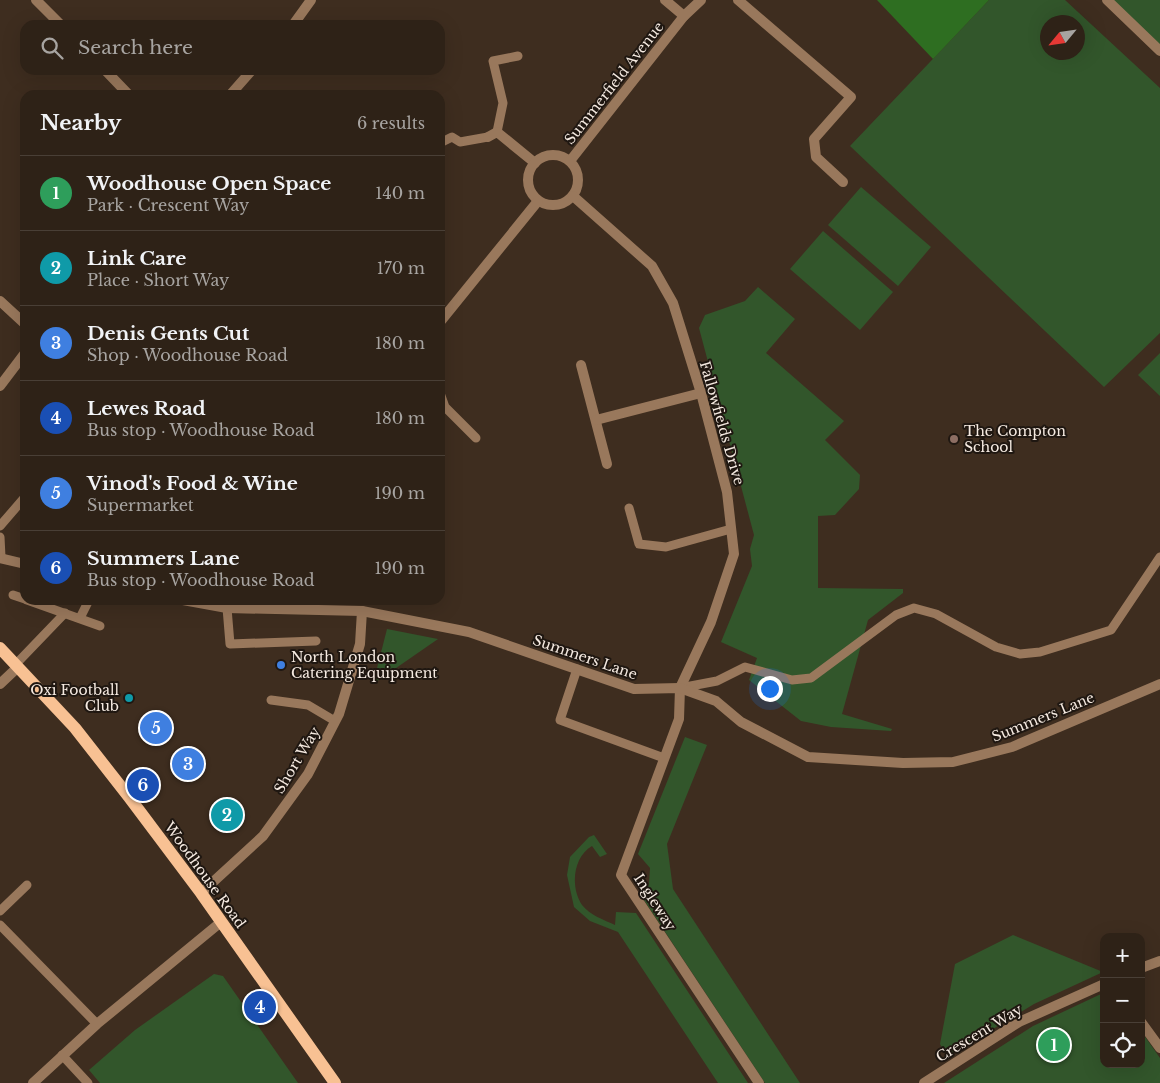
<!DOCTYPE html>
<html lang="en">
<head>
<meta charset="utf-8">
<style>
	body { margin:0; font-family:"Libre Baskerville",serif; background:#3a2f24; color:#f1f3f6 }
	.controls { position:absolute; right:15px; bottom:15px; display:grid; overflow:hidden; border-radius:10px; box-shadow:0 5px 20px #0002 }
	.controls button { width:45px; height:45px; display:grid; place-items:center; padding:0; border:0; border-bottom:1px solid #493f36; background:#2e2217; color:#f1f3f6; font:25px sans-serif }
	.compass { position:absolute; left:1040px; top:15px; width:45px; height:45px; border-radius:50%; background:#2e2217; box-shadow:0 5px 20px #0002; rotate:241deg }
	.you { position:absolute; left:769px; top:688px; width:18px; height:18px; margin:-12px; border:4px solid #fff; border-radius:50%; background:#1a73e8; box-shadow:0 0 0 8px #1a73e833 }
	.badge { display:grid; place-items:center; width:32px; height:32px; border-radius:50%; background:#b45309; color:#fff; font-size:16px; font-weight:700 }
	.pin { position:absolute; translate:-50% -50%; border:2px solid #fff; box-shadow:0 1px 5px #0006 }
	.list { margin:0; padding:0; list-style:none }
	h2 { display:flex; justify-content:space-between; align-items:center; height:65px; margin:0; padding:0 20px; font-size:21px }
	h2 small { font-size:16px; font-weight:400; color:#a7a4a1 }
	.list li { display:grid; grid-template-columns:32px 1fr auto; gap:15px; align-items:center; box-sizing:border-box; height:75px; padding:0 20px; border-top:1px solid #493f36 }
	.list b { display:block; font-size:19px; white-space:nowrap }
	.list p { margin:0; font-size:16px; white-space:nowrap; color:#a7a4a1 }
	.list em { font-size:16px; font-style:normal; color:#a7a4a1 }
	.icon { flex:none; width:28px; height:28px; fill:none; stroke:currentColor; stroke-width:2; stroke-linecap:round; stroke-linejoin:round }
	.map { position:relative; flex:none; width:1160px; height:1083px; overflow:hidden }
	.search { position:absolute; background:#2e2217; box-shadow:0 5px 20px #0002; left:20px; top:20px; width:425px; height:55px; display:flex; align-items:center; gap:12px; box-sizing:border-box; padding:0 18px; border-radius:15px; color:#a7a4a1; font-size:19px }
	.panel { position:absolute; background:#2e2217; box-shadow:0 5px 20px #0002; left:20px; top:90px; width:425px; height:515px; border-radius:15px }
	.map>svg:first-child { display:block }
	.green { fill:#32562b; fill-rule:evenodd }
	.forest { fill:#2e6e21 }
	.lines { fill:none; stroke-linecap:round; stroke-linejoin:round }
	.service { stroke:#99785c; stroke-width:9 }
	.minor { stroke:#99785c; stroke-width:10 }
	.tertiary { stroke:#99785c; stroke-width:10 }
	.primary { stroke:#f8c193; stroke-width:12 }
	.education-dot { fill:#8d6e63; stroke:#1f1711; stroke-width:2 }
	.shop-dot { fill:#3f7fe0; stroke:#1f1711; stroke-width:2 }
	.culture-dot { fill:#0f9aa8; stroke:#1f1711; stroke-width:2 }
	.labels { text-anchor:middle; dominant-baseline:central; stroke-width:4; stroke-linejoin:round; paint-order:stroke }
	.street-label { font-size:14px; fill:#f5eae1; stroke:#1f1711 }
	.poi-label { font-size:14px; fill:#f5eae1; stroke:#1f1711; text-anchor:start }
</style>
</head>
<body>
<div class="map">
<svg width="1160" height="1083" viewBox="0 0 1160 1083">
	<rect width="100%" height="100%" fill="#3e2d1f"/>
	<!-- green -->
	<g class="green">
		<path d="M989,0H1065L1160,88V333L1104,387L850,146ZM1048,22H1078V52H1048Z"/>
		<polygon points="1108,0 1160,0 1160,50"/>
		<polygon points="861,187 931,247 898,286 828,225"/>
		<polygon points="823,231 893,292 860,330 790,269"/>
		<polygon points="758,287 795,319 766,353 844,421 825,440 860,475 859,489 835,515 818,516 818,588 903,589 903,593 868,620 842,714 892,729 891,731 831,727 801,721 749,680 757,658 721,642 752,566 750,549 754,535 699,328 705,315 745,301"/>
		<polygon points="1160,353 1160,396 1138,375"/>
		<polygon points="387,629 438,639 373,684"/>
		<polygon points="685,737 707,745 667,844 673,889 800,1083 765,1083 644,900 649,883 650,868 638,854"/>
		<path d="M594,835L607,854L600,857L592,846C573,857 570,887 582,905C590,915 604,920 615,925L616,912L636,913L748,1083H718L618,932L590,921L574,907L567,875L570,857L589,837Z"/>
		<polygon points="1013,935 1103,972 1034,1004 947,1057 940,1044 955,964"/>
		<polygon points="214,974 223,976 298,1083 100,1083 89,1070 135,1030"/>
		<polygon points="1101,994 1104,995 1104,1064 1141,1064 1141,1031 1160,1058 1160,1083 944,1083 1033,1026"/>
	</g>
	<!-- forest -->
	<polygon class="forest" points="877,0 989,0 933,59"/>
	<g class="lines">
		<!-- service -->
		<g class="service">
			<polyline points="497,132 503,103 493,61 518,56"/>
			<polyline points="440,143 452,137 460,142 488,137"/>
			<polyline points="440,393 445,407 476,438"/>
			<polyline points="629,508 639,544 666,547 731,529"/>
			<polyline points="0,526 25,497"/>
			<polyline points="0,537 1,557"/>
			<polyline points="13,595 25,599"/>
			<polyline points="27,600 100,626"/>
			<polyline points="227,608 230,644 316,641"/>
			<polyline points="80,618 89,600"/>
			<polyline points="16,664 65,613"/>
			<polyline points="577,669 560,720 664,758"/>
			<polyline points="680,688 717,681 745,667 792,680 811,678 896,615 914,608 936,614 996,647 1020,654 1040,652 1111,630 1160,557"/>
			<polyline points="271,700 308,705 335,721"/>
			<polyline points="0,911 27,885"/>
			<polyline points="0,925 97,1024"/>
			<polyline points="62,1055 88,1083"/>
		</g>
		<!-- minor -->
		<g class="minor">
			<polyline points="36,0 61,25"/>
			<polyline points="665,0 684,16"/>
			<polyline points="738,0 851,97 814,139 816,157 843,182"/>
			<polyline points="1107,0 1160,51"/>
			<polyline points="293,25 311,0"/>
			<polyline points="105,70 129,95"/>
			<polyline points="230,95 252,70"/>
			<polyline points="488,137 497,132 535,163"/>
			<circle cx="553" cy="180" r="25"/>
			<polyline points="570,161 684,16 701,0"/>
			<polyline points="573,196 652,266 673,303 701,393 727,492 734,554 711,622 680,688 679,719 621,875 759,1083"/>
			<polyline points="0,301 25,324"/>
			<polyline points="440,322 538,201"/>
			<polyline points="581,365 607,464"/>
			<polyline points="0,386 25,353"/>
			<polyline points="596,420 701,393"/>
			<polyline points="0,684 18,667"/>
			<polyline points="201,893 263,836 308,774 339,714 360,644 362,611"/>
			<polyline points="1141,968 1160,961"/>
			<polyline points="1141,1022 1160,1048"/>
			<polyline points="33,1083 97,1024 221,922"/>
			<polyline points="924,1083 1019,1022 1104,984"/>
		</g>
		<!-- tertiary -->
		<g class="tertiary">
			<polyline points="0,558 25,564"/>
			<polyline points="183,600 227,608 362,611 469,632 634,689 680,688 716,701 741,722 808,757 903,763 953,762 1012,747 1160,684"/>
		</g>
		<!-- primary -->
		<polyline class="primary" points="0,648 75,728 129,797 201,893 335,1083"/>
	</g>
	<!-- markers -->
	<circle class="education-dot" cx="954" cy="439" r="5"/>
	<circle class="shop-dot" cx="281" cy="665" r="5"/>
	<circle class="culture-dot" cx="129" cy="698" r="5"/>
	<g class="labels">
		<!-- street labels -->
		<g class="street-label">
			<text transform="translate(614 83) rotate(-52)">Summerfield Avenue</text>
			<text transform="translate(722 423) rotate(74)">Fallowfields Drive</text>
			<text transform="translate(585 657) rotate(19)">Summers Lane</text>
			<text transform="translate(1043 717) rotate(-22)">Summers Lane</text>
			<text transform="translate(297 760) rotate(-59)">Short Way</text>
			<text transform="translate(205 875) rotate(54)">Woodhouse Road</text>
			<text transform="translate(655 902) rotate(57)">Ingleway</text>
			<text transform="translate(979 1033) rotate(-31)">Crescent Way</text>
		</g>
		<!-- poi labels -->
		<g class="poi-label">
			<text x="964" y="431">The Compton<tspan x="964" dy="16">School</tspan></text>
			<text x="291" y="657">North London<tspan x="291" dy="16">Catering Equipment</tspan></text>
			<text x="119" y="690" text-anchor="end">Oxi Football<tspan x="119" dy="16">Club</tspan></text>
		</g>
	</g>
</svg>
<div class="controls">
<button>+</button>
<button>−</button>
<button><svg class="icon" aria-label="locate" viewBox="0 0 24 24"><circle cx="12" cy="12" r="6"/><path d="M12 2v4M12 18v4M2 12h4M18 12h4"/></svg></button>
</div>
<svg class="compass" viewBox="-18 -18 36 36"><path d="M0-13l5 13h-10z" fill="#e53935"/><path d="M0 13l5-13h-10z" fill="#a7a4a1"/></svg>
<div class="you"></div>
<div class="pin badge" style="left:1054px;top:1045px;background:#2e9e5b">1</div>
<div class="pin badge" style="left:227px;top:815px;background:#0f9aa8">2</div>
<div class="pin badge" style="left:188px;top:764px;background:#3f7fe0">3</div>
<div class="pin badge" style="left:260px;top:1007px;background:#1a4fb4">4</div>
<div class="pin badge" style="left:156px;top:728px;background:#3f7fe0">5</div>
<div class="pin badge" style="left:143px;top:785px;background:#1a4fb4">6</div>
<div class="search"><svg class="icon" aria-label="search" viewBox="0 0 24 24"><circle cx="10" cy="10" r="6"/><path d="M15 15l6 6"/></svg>Search here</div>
<section class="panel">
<h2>Nearby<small>6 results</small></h2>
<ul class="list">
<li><span class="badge" style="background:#2e9e5b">1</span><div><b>Woodhouse Open Space</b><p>Park · Crescent Way</p></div><em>140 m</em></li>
<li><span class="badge" style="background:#0f9aa8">2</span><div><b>Link Care</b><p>Place · Short Way</p></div><em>170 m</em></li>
<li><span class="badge" style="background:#3f7fe0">3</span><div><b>Denis Gents Cut</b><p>Shop · Woodhouse Road</p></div><em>180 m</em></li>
<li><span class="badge" style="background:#1a4fb4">4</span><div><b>Lewes Road</b><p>Bus stop · Woodhouse Road</p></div><em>180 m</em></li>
<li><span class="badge" style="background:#3f7fe0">5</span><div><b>Vinod's Food &amp; Wine</b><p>Supermarket</p></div><em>190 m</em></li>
<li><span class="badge" style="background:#1a4fb4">6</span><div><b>Summers Lane</b><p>Bus stop · Woodhouse Road</p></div><em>190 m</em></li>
</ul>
</section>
</div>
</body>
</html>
